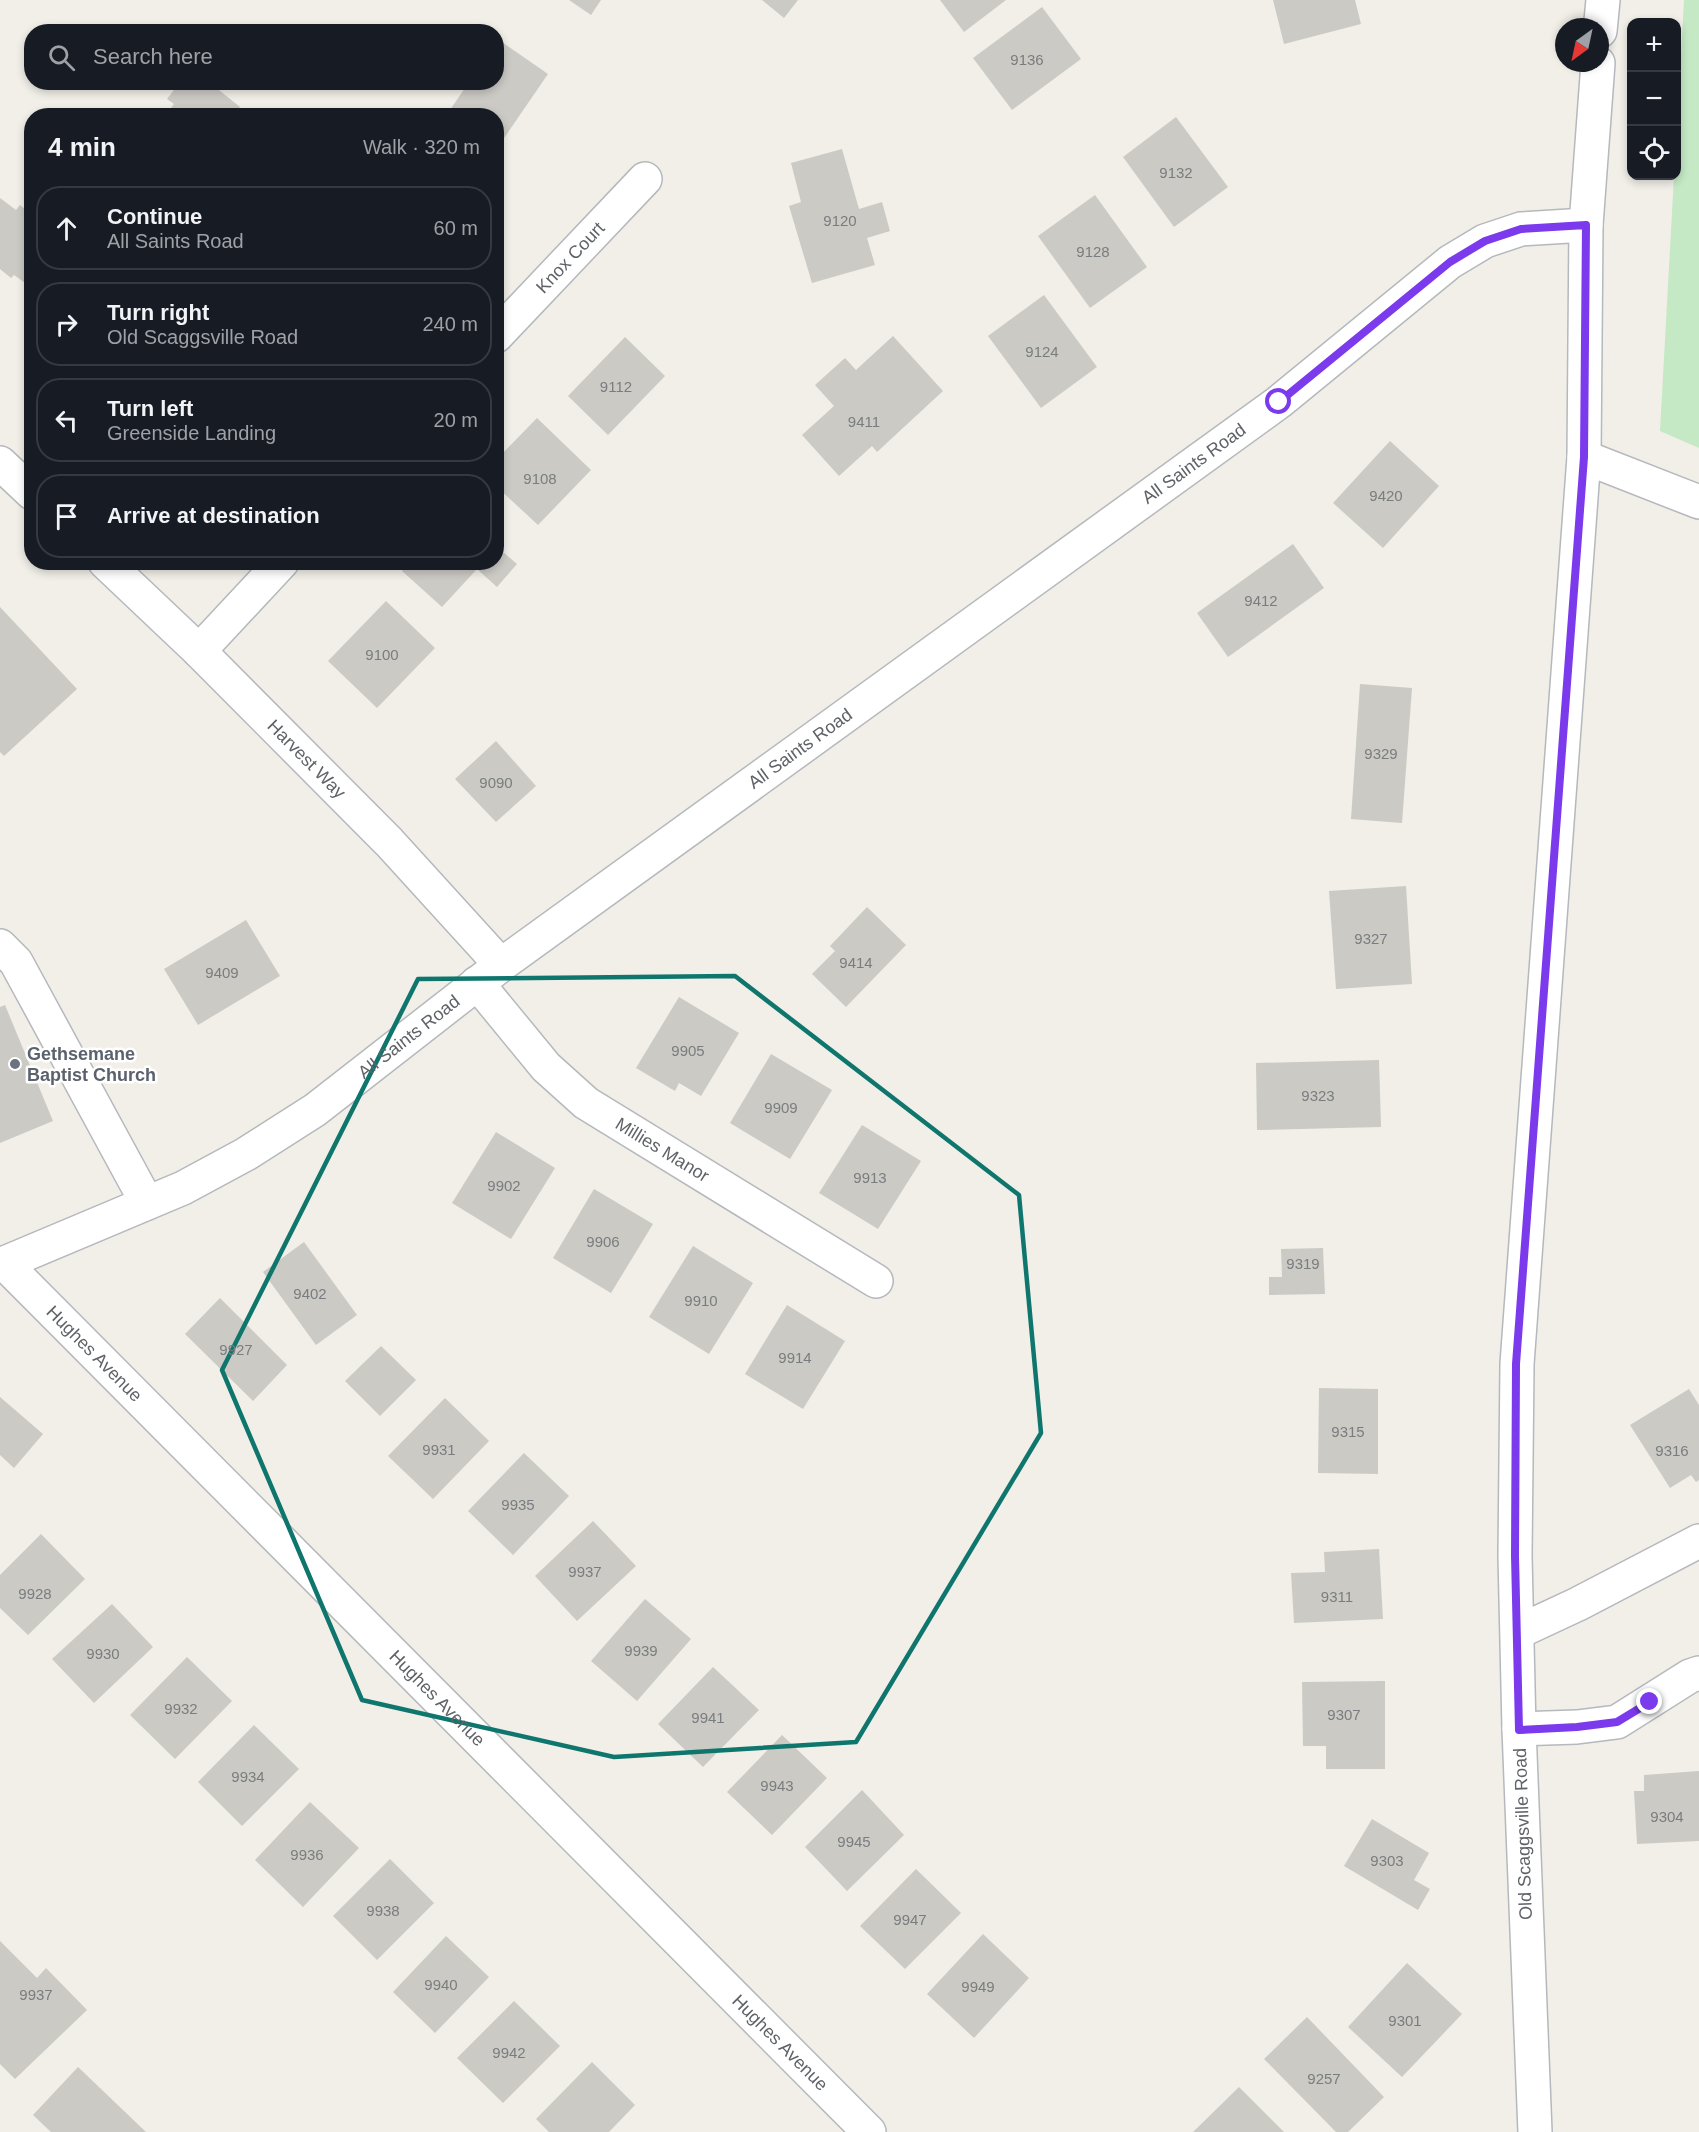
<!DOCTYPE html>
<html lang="en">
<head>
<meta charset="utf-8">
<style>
	body { margin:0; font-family:Helvetica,sans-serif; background:#242831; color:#f1f3f6 }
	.controls { position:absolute; right:18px; top:18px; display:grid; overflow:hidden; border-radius:12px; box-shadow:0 3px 9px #0003 }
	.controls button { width:54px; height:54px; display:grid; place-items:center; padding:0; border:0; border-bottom:2px solid #363941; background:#171b24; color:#f1f3f6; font:30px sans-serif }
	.compass { position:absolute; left:1555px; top:18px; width:54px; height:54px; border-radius:50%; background:#171b24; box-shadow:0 3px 9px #0003; rotate:213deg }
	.stop { position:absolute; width:18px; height:18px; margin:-14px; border:4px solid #7c3aed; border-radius:50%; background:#fff }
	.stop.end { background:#7c3aed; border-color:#fff; box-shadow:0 2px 6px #0008 }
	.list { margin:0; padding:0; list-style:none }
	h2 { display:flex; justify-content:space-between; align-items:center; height:78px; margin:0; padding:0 24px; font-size:26px }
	h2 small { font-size:20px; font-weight:400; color:#9ea1a6 }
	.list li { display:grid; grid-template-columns:39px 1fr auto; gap:18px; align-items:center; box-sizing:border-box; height:84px; margin:0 12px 12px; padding:0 12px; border:2px solid #363941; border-radius:24px }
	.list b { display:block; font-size:22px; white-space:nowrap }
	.list p { margin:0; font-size:20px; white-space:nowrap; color:#9ea1a6 }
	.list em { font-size:20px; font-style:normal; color:#9ea1a6 }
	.icon { flex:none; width:33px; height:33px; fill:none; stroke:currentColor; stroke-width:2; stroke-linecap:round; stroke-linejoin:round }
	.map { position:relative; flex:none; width:1699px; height:2132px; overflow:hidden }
	.search { position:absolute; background:#171b24; box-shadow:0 3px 9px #0003; left:24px; top:24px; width:480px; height:66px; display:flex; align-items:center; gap:15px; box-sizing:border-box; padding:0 21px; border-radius:24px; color:#9ea1a6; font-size:22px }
	.panel { position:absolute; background:#171b24; box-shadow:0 3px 9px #0003; left:24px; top:108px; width:480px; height:462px; border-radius:24px }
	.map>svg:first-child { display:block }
	.green { fill:#c5e8c5 }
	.building { fill:#cccac5 }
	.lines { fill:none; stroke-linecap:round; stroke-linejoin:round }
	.minor-casing { stroke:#b5b8bc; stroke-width:36 }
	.minor { stroke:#fff; stroke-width:33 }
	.route { stroke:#7c3aed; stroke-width:8 }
	.marked { fill:none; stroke:#0f766e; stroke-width:4.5; stroke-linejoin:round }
	.worship-dot { fill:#6b7280; stroke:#fff; stroke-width:2 }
	.labels { text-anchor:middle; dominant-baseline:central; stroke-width:5; stroke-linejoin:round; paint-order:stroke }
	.number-label { font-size:15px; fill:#7a7d7f }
	.street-label { font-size:18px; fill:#5f6368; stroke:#fff }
	.worship-label { font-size:18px; font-weight:bold; fill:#5b616d; stroke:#fff; text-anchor:start }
</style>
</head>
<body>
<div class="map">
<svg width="1699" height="2132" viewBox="0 0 1699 2132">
	<rect width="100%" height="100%" fill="#f1efe8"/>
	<!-- green -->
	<polygon class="green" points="1684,0 1699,0 1699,448 1660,431 1674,176 1676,176 1677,130"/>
	<!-- building -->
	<g class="building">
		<polygon points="569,0 601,0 591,15"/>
		<polygon points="762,0 798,0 784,18"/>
		<polygon points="940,0 1006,0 964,32"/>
		<polygon points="1273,0 1355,0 1361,24 1284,44"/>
		<polygon points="1042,7 1081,59 1012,110 973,58"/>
		<polygon points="499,40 548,74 500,144 496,142 496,116 458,116 450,110 469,82 496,82 496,43"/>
		<polygon points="180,82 209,82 240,107 234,116 165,116 174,104 167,99"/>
		<polygon points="1176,117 1228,187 1174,227 1123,157"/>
		<polygon points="842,149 859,209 882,202 890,231 867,238 875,265 812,283 789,206 801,202 791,163"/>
		<polygon points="1095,195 1147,267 1090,308 1038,236"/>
		<polygon points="0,198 16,210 20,205 32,215 32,288 14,275 11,278 0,269"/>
		<polygon points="1044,295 1097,367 1041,408 988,336"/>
		<polygon points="893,336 943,391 877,452 872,446 839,476 802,435 834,406 815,385 845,358 856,370"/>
		<polygon points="625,337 665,376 608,435 568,396"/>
		<polygon points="537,418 591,470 538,525 496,486 496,460"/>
		<polygon points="1390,441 1439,486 1383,548 1333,503"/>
		<polygon points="1293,544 1324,588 1228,657 1197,613"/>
		<polygon points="496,546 517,564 497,587 477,569 442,607 402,571 409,562 496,562"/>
		<polygon points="386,601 435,648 377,708 328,661"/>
		<polygon points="0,607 77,689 4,756 0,752"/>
		<polygon points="1360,684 1412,688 1402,823 1351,819"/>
		<polygon points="496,741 536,786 496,822 455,779"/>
		<polygon points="1406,886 1412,984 1336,989 1329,891"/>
		<polygon points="867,907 906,945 846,1007 812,974 835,951 830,946"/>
		<polygon points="246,920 280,976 198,1025 164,969"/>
		<polygon points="679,997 739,1033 701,1096 679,1083 675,1091 636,1068"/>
		<polygon points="5,1005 53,1121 0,1143 0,1007"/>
		<polygon points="771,1054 832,1090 790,1159 730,1123"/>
		<polygon points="1379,1060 1381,1127 1257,1130 1256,1063"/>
		<polygon points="862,1125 921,1161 878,1229 819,1193"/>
		<polygon points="496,1132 555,1168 511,1239 452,1203"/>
		<polygon points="594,1189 653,1224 611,1293 553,1258"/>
		<polygon points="304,1242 357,1315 316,1345 263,1272"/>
		<polygon points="693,1246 753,1283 709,1354 649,1317"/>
		<polygon points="1323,1248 1325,1294 1269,1295 1269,1277 1282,1277 1281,1249"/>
		<polygon points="220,1298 287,1365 253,1401 185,1334"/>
		<polygon points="787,1305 845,1341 803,1409 745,1374"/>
		<polygon points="381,1346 416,1380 380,1416 345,1381"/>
		<polygon points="1319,1388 1378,1389 1378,1474 1318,1473"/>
		<polygon points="1689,1389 1699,1405 1699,1480 1696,1482 1691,1475 1670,1488 1630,1425"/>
		<polygon points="0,1397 43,1434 14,1468 0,1455"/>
		<polygon points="445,1398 489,1441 433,1499 388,1456"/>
		<polygon points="524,1453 569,1496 513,1555 468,1511"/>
		<polygon points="593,1521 636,1566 577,1621 535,1576"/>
		<polygon points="41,1534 85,1579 28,1635 0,1608 0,1575"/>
		<polygon points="1379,1549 1383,1619 1294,1623 1291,1573 1325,1572 1324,1552"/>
		<polygon points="645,1599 691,1639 637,1701 591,1661"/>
		<polygon points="112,1604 153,1647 94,1703 52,1659"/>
		<polygon points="187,1657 232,1701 175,1759 130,1715"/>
		<polygon points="713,1667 759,1710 703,1767 658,1724"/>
		<polygon points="1385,1681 1385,1769 1326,1769 1326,1746 1303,1746 1302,1682"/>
		<polygon points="254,1725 299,1769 242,1826 198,1782"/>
		<polygon points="782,1735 827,1778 772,1835 727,1792"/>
		<polygon points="1699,1771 1699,1841 1637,1844 1634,1791 1644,1791 1644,1775"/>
		<polygon points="862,1790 904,1835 847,1891 805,1847"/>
		<polygon points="310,1802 359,1848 303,1907 255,1860"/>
		<polygon points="1372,1819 1429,1853 1414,1880 1430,1889 1418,1910 1344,1866"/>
		<polygon points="390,1859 434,1903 377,1960 333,1916"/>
		<polygon points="916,1869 961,1913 905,1969 860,1926"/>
		<polygon points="983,1934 1029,1978 974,2038 927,1994"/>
		<polygon points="446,1936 489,1977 435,2033 393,1992"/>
		<polygon points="0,1941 37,1978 46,1968 87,2010 15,2079 0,2064"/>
		<polygon points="1407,1963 1462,2014 1402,2077 1348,2027"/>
		<polygon points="514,2001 560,2046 503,2103 457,2058"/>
		<polygon points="1307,2017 1384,2097 1348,2132 1336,2132 1264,2059"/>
		<polygon points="592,2062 635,2105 609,2132 549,2132 536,2119"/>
		<polygon points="78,2067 146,2132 51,2132 33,2115"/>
		<polygon points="1239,2087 1284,2132 1193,2132"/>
	</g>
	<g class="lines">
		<!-- minor casing -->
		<g class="minor-casing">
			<g id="minor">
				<polyline points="1600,31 1603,0"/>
				<path id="s1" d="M496,336L645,179"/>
				<polyline points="1584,457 1699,502"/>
				<polyline points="0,463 32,493"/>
				<path id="s2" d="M105,562L199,651L389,842L501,965"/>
				<polyline points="199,651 282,562"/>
				<polyline points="0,946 16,962 147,1203"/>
				<path id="s3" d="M477,983L546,1067L586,1103L876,1281"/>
				<path id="s4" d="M4,1263L869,2132"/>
				<path id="s5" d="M0,1265L183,1188L246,1154L315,1110L501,965L1279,402L1450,262L1485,241L1521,229L1586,225"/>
				<polyline points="1518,1632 1578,1604 1699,1541"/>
				<polyline points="1519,1729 1577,1727 1617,1722 1690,1676 1699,1673"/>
				<polyline points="1535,2132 1519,1729 1515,1556 1517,1364 1584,457 1586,225 1598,63"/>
			</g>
		</g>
		<!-- minor -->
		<use href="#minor" class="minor"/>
	</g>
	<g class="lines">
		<!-- route -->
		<polyline class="route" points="1279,402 1450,262 1485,241 1521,229 1586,225 1584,457 1516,1364 1515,1556 1519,1730 1577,1727 1617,1722 1650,1702"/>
	</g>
	<!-- marked area -->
	<path class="marked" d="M735,976L1019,1195L1041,1433L856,1742L614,1757L362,1700L222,1370L418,979Z"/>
	<!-- markers -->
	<circle class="worship-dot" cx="15" cy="1064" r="6"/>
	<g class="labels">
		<!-- number labels -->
		<g class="number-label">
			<text x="1027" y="59">9136</text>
			<text x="1176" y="172">9132</text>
			<text x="840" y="220">9120</text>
			<text x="1093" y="251">9128</text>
			<text x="1042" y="351">9124</text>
			<text x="616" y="386">9112</text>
			<text x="864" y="421">9411</text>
			<text x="540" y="478">9108</text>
			<text x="1386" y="495">9420</text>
			<text x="1261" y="600">9412</text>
			<text x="382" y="654">9100</text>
			<text x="1381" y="753">9329</text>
			<text x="496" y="782">9090</text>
			<text x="1371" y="938">9327</text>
			<text x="856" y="962">9414</text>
			<text x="222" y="972">9409</text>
			<text x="688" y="1050">9905</text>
			<text x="1318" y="1095">9323</text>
			<text x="781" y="1107">9909</text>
			<text x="870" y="1177">9913</text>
			<text x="504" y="1185">9902</text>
			<text x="603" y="1241">9906</text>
			<text x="1303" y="1263">9319</text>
			<text x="310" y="1293">9402</text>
			<text x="701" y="1300">9910</text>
			<text x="236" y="1349">9927</text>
			<text x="795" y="1357">9914</text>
			<text x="1348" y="1431">9315</text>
			<text x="439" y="1449">9931</text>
			<text x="1672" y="1450">9316</text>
			<text x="518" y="1504">9935</text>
			<text x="585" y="1571">9937</text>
			<text x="35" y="1593">9928</text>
			<text x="1337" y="1596">9311</text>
			<text x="641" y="1650">9939</text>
			<text x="103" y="1653">9930</text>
			<text x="181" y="1708">9932</text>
			<text x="1344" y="1714">9307</text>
			<text x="708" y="1717">9941</text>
			<text x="248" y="1776">9934</text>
			<text x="777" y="1785">9943</text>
			<text x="1667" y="1816">9304</text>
			<text x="854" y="1841">9945</text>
			<text x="307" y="1854">9936</text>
			<text x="1387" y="1860">9303</text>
			<text x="383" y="1910">9938</text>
			<text x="910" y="1919">9947</text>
			<text x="441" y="1984">9940</text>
			<text x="978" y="1986">9949</text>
			<text x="36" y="1994">9937</text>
			<text x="1405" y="2020">9301</text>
			<text x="509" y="2052">9942</text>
			<text x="1324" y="2078">9257</text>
		</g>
		<!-- street labels -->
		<g class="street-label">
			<text stroke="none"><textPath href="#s1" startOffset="108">Knox Court</textPath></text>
			<text stroke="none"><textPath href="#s5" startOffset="1443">All Saints Road</textPath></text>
			<text stroke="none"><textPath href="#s5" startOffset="957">All Saints Road</textPath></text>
			<text stroke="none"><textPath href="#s2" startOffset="282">Harvest Way</textPath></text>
			<text stroke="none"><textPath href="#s5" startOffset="471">All Saints Road</textPath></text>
			<text stroke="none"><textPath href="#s3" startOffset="252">Millies Manor</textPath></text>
			<text stroke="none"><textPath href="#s4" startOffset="128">Hughes Avenue</textPath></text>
			<text stroke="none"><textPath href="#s4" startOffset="614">Hughes Avenue</textPath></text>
			<text transform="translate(1523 1834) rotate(-92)">Old Scaggsville Road</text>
			<text stroke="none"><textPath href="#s4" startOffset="1100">Hughes Avenue</textPath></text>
		</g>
		<!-- worship labels -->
		<g class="worship-label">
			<text x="27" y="1054">Gethsemane<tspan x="27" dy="21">Baptist Church</tspan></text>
		</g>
	</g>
</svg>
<div class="controls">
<button>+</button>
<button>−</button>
<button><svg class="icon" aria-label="locate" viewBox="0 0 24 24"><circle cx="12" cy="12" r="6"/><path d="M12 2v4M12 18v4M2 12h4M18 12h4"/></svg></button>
</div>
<svg class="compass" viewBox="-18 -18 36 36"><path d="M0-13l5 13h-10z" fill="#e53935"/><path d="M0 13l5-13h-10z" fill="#9ea1a6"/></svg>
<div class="stop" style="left:1279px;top:402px"></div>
<div class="stop end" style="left:1650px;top:1702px"></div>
<div class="search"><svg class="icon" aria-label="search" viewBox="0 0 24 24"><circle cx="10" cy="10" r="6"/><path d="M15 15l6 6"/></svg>Search here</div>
<section class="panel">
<h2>4 min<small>Walk · 320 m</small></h2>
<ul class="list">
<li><svg class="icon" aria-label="ahead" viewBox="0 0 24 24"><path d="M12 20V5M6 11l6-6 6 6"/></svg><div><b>Continue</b><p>All Saints Road</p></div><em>60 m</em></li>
<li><svg class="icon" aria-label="right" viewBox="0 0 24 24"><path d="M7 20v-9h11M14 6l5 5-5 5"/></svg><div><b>Turn right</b><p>Old Scaggsville Road</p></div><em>240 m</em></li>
<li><svg class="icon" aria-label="left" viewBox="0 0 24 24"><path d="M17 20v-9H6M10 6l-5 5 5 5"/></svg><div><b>Turn left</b><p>Greenside Landing</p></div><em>20 m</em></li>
<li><svg class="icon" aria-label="arrive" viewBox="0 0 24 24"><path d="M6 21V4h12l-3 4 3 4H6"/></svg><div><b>Arrive at destination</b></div></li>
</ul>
</section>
</div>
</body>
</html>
